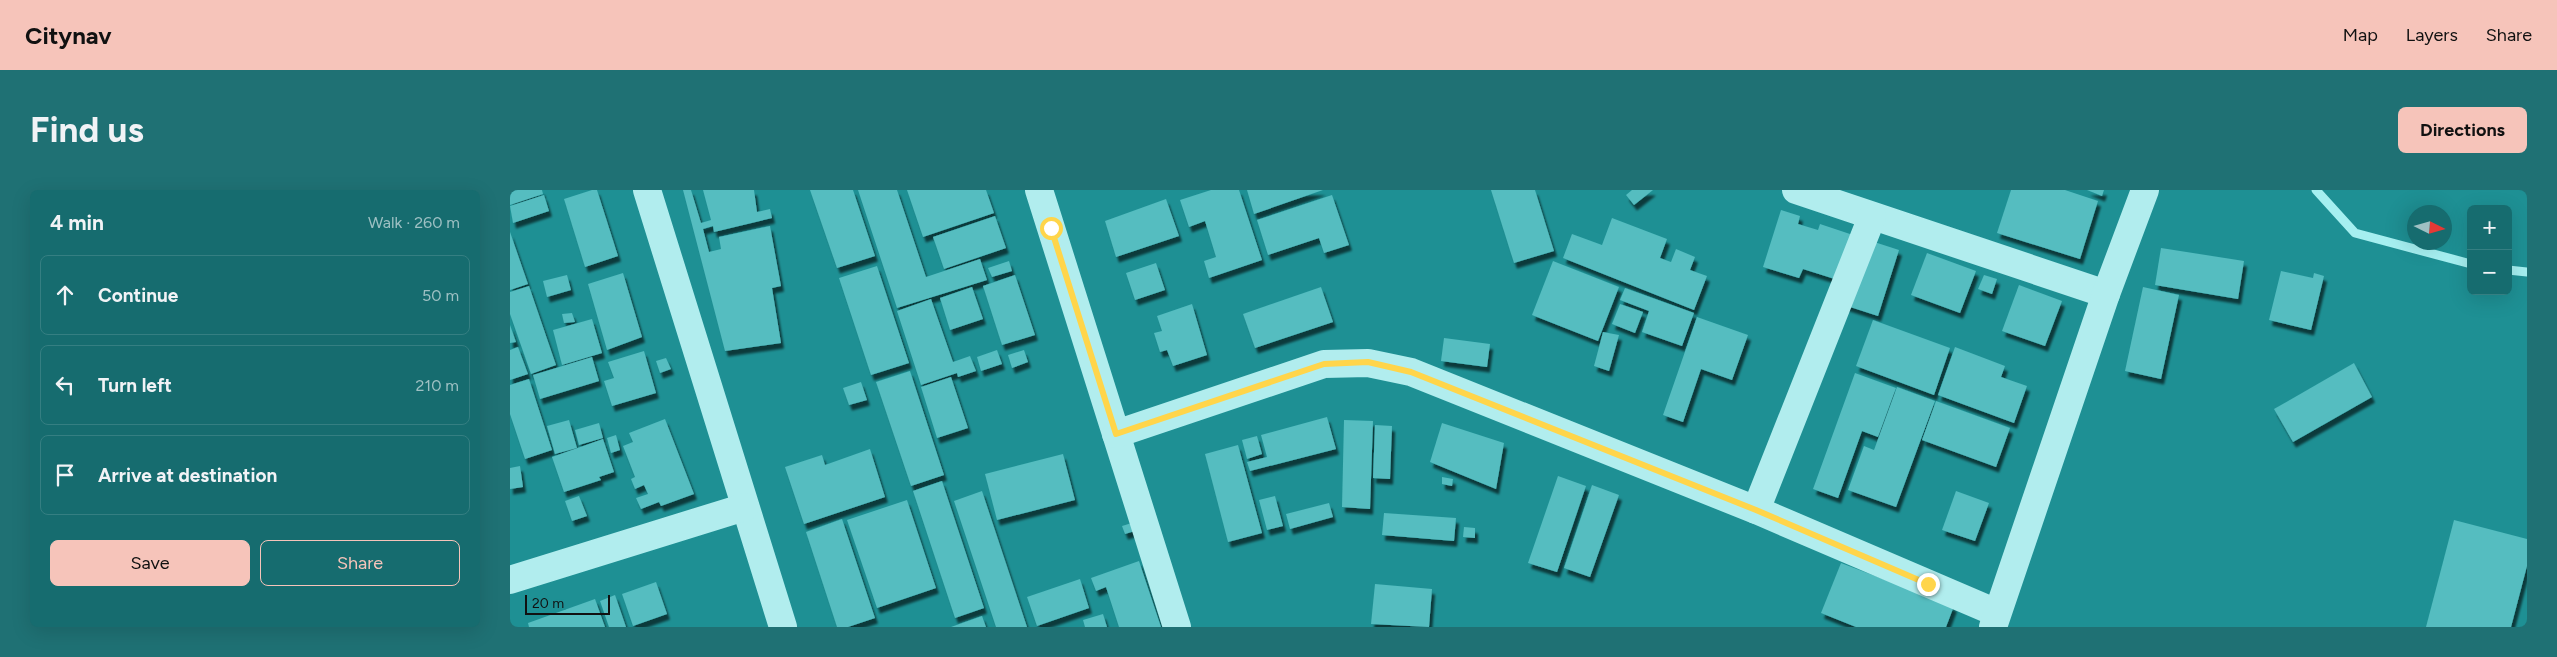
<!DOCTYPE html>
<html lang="en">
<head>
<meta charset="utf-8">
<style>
	body { margin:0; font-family:Figtree,sans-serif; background:#1f7174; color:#f1f3f6 }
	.controls { position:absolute; right:15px; top:15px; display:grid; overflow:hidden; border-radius:8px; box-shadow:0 5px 20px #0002 }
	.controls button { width:45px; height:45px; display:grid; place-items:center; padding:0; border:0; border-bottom:1px solid #357f82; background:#166c6f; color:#f1f3f6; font:25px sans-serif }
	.compass { position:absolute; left:1897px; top:15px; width:45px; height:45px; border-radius:50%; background:#166c6f; box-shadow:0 5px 20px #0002; rotate:95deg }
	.scale { position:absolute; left:15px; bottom:12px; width:85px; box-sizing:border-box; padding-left:5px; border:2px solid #111; border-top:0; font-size:14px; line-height:18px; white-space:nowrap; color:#111; -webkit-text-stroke:4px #1e9094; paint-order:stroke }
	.stop { position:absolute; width:15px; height:15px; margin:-11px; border:4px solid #ffd54a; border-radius:50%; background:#fff }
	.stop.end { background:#ffd54a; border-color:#fff; box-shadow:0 1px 5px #0008 }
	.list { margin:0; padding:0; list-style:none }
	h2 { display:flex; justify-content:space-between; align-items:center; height:65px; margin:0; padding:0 20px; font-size:21px }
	h2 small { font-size:16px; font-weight:400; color:#9ec0c3 }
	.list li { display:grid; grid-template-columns:32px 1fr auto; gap:15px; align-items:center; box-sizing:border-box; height:80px; margin:0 10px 10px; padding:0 10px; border:1px solid #357f82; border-radius:8px }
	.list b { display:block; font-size:19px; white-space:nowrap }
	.list em { font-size:16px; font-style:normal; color:#9ec0c3 }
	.actions { display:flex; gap:10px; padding:15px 20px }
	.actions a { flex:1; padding:11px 0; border:1px solid #f6c4ba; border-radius:8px; text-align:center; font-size:18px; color:#f6c4ba }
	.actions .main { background:#f6c4ba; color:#111 }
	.icon { flex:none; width:28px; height:28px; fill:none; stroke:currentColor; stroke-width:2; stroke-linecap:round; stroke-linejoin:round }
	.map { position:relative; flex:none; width:2017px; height:437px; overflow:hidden; border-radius:8px }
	header { display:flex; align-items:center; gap:30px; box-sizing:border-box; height:70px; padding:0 25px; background:#f6c4ba; color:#111 }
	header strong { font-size:24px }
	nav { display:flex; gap:28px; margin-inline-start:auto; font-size:18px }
	.intro { display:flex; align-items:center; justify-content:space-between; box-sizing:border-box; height:120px; padding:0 30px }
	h1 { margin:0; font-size:35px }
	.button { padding:12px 22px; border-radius:8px; background:#f6c4ba; color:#111; font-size:18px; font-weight:700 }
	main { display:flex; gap:30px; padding:0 30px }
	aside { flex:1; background:#166c6f; border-radius:8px; box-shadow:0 5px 20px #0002 }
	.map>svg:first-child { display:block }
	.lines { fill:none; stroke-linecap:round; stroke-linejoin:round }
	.stream { stroke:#a5eff0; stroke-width:9 }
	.building { fill:#54bdc0; filter:url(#shadow) }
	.minor { stroke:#b1edee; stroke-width:28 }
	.route { stroke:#ffd54a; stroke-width:6 }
</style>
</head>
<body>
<header>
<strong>Citynav</strong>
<nav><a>Map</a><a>Layers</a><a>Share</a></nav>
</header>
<div class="intro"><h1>Find us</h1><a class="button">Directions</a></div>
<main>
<aside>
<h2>4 min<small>Walk · 260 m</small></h2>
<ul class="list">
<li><svg class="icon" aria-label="ahead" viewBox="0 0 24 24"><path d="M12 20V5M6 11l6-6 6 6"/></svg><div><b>Continue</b></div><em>50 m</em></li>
<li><svg class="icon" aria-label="left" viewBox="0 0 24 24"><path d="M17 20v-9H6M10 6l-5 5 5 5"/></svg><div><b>Turn left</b></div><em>210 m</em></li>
<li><svg class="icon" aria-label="arrive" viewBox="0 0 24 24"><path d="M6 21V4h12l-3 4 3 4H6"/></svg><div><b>Arrive at destination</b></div></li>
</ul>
<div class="actions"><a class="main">Save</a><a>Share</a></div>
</aside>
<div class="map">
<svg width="2017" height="437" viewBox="0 0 2017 437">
	<defs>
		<filter id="shadow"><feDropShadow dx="3" dy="5.5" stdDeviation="1" flood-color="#0009"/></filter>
	</defs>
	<rect width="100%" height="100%" fill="#1e9094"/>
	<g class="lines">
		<!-- stream -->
		<g class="stream">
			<polyline points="1806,0 1845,43 1961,74"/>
			<polyline points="1998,80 2017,82"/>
		</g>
	</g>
	<!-- building -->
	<g class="building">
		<polygon points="0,0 32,0 33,4 0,15"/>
		<polygon points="82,0 87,0 108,66 75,77 54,9"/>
		<polygon points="173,0 181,0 191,33 201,30 193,0 244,0 247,22 260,19 262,28 204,42 203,36 193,39 199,62 211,59 209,47 260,36 271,96 262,98 271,153 215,161"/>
		<polygon points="300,0 343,0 365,66 327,78"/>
		<polygon points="348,0 387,0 416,87 470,69 477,90 387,118"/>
		<polygon points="397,0 476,0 484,23 413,47"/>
		<polygon points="701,0 729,0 752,70 699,88 694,71 706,67 695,31 679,37 670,10"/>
		<polygon points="737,0 813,0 744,24"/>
		<polygon points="981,0 1025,0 1044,61 1004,73"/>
		<polygon points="1122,0 1143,0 1124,15 1116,5"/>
		<polygon points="1501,0 1555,0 1588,11 1570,69 1487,43"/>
		<polygon points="1577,0 1594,0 1592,6"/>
		<polygon points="34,5 39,21 3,33 0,16"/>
		<polygon points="822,5 839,55 814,63 809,48 758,65 747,30"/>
		<polygon points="656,9 669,46 606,67 595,31"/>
		<polygon points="1271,20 1290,26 1288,34 1308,40 1310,34 1346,46 1331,91 1293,79 1289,88 1253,77"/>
		<polygon points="485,26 496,58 434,79 423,47"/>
		<polygon points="1102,28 1157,49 1150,68 1161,72 1166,59 1185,67 1180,80 1197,86 1184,120 1053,68 1062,44 1092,55"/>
		<polygon points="0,42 18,94 0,100"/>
		<polygon points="1355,49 1389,60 1368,126 1334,115"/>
		<polygon points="1651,58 1734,71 1728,109 1645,95"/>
		<polygon points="1417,63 1466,81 1450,123 1401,105"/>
		<polygon points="499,71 502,81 482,87 478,78"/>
		<polygon points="1043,71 1109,97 1088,151 1022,125"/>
		<polygon points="646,73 655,100 625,110 616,83"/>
		<polygon points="367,76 399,173 361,185 329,88"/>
		<polygon points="1771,81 1803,88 1804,83 1814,86 1801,140 1759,130"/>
		<polygon points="113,83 132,147 97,160 78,94"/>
		<polygon points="57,85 61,100 37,107 33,91"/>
		<polygon points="505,85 525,145 492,155 473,96"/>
		<polygon points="1474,85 1487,89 1482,104 1468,99"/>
		<polygon points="1509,95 1552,111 1535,156 1492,141"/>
		<polygon points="19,96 46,175 21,184 0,124 0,102"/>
		<polygon points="462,97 473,129 440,140 430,108"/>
		<polygon points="811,97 823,132 745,158 733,124"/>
		<polygon points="1633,97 1669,105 1651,189 1615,181"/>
		<polygon points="1115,98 1184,123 1172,156 1132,142 1139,121 1110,110"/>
		<polygon points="421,109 443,172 460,166 466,181 448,187 447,183 411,195 387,121"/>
		<polygon points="682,114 697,165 663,176 657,160 650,162 644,143 652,141 647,126"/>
		<polygon points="1110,114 1133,122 1125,143 1102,134"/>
		<polygon points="62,123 65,132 54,133 52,124"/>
		<polygon points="1187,127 1238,145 1222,190 1191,179 1173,232 1153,225"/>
		<polygon points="82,129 92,163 52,175 43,140"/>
		<polygon points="1363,130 1440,158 1424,205 1346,176"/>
		<polygon points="0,135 6,152 0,153"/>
		<polygon points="1093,142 1109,145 1099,181 1084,176"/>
		<polygon points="934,148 980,154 977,177 931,171"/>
		<polygon points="8,157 18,184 0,190 0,160"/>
		<polygon points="1445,157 1495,176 1491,187 1517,196 1504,233 1428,205"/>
		<polygon points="487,160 492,174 471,181 467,167"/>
		<polygon points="514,160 518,172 502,178 498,165"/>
		<polygon points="134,161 146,203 102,216 94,191 104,188 98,172"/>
		<polygon points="82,167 89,191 30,209 23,185"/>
		<polygon points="156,168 161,179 150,183 146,171"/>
		<polygon points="1844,173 1862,207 1783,252 1764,219"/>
		<polygon points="400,181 434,285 401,296 366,192"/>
		<polygon points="1345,183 1386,198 1368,247 1352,241 1328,308 1303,299"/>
		<polygon points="441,187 458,238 427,248 411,197"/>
		<polygon points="19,189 42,260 15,269 0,224 0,195"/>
		<polygon points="351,192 357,210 339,215 333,198"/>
		<polygon points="1387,197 1425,211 1386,317 1338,300 1354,256 1364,260"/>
		<polygon points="1426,211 1500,238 1486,277 1412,250"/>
		<polygon points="817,227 826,259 740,281 737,272 757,267 751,245"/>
		<polygon points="155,229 184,304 151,316 149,312 131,319 126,308 138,304 134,295 125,299 121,289 125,287 113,256 123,252 119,243"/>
		<polygon points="59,230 67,258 45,264 37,236"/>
		<polygon points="834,230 863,231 860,319 832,317"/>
		<polygon points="89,233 93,248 69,255 65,240"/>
		<polygon points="932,233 994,253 986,299 920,272"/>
		<polygon points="865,235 882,236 880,289 863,288"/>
		<polygon points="106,245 110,260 101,263 97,248"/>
		<polygon points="747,246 752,264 737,269 732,250"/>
		<polygon points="93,249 104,282 89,287 91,290 54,302 42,267"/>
		<polygon points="728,255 752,343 718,352 695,264"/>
		<polygon points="360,259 375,307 294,334 275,277 312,265 315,275"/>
		<polygon points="553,264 565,310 487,330 475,284"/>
		<polygon points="10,276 13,297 0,299 0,278"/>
		<polygon points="1048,286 1076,296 1047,382 1018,373"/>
		<polygon points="932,287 943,289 942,296 932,294"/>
		<polygon points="432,291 474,418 445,428 403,301"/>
		<polygon points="1082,295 1109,305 1080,387 1054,378"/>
		<polygon points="472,301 517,437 486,437 444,311"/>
		<polygon points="1446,301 1479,313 1465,351 1432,340"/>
		<polygon points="69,306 77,326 62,331 55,311"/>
		<polygon points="765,306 773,336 757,340 749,310"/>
		<polygon points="397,310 426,398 367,418 337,330"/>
		<polygon points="819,313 823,327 780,339 776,324"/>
		<polygon points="874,323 946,328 944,351 872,345"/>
		<polygon points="332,329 365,428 338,437 327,437 296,342"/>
		<polygon points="1944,330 2017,349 2017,376 2001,437 1916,437"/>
		<polygon points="625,332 628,340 615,344 612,336"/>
		<polygon points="954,337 965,338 965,348 953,347"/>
		<polygon points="629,371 651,437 609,437 596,397 586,401 581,388"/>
		<polygon points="1331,373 1444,416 1436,437 1346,437 1311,423"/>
		<polygon points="570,389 579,418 527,436 517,407"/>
		<polygon points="146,392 157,424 123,436 112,404"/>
		<polygon points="865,394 922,399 919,437 861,434"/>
		<polygon points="105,405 116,437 99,437 90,411"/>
		<polygon points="85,409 95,437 19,437 18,433"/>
		<polygon points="593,424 597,437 575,437 573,430"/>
		<polygon points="472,426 476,437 441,437"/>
	</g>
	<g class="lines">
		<!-- minor -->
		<g class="minor">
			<polyline points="137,0 273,437"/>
			<polyline points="529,0 667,437"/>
			<polyline points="1286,0 1596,104"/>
			<polyline points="606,244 814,174 858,173 901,182 1246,320 1487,423"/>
			<polyline points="1246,320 1362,27"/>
			<polyline points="0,390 235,317"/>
			<polyline points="1483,437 1596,104 1635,0"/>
		</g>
	</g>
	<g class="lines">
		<!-- route -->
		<polyline class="route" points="541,38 606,244 814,174 858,172 901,182 1246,320 1418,394"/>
	</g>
</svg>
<div class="controls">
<button>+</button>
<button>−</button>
</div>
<svg class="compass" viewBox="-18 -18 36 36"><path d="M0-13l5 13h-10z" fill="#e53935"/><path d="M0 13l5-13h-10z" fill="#9ec0c3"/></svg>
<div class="scale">20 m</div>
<div class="stop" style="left:541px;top:38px"></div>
<div class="stop end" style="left:1418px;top:394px"></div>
</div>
</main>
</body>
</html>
